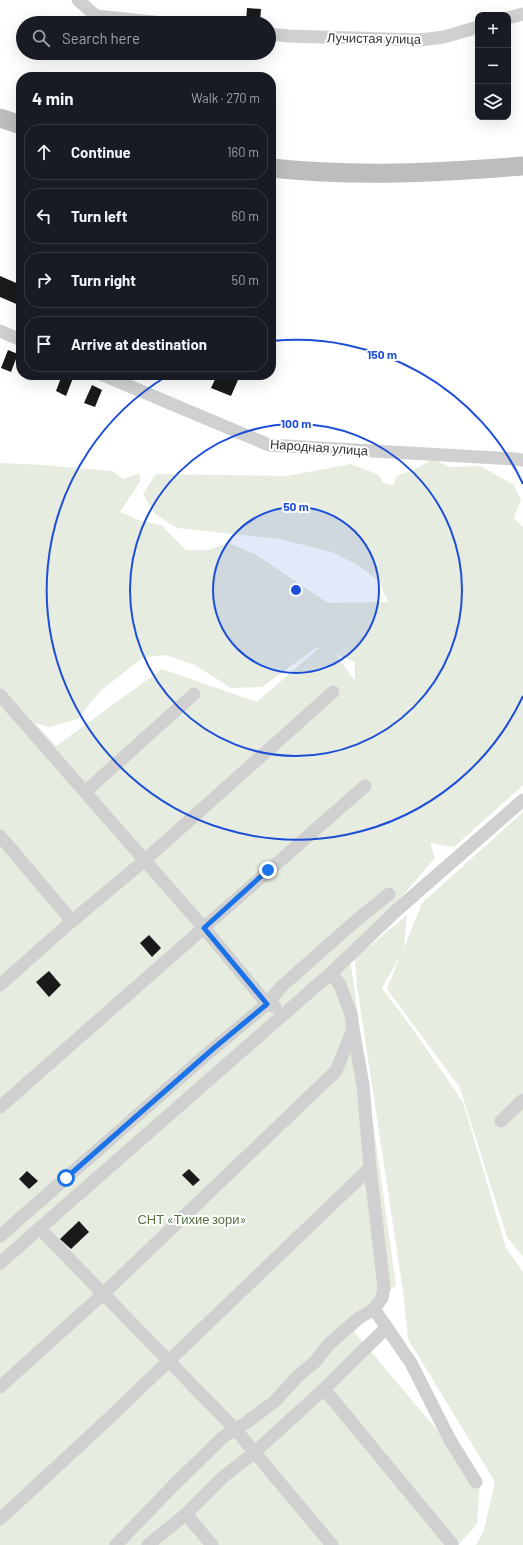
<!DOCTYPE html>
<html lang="en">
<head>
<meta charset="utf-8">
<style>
	body { margin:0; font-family:Barlow,sans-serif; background:#20242c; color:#f1f3f6 }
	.controls { position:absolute; right:12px; top:12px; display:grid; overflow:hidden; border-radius:8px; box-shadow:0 4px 16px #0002 }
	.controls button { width:36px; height:36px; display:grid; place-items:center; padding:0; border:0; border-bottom:1px solid #363941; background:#171b24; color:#f1f3f6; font:20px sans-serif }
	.stop { position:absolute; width:12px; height:12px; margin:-9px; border:3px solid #1a73e8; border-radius:50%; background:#fff }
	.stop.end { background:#1a73e8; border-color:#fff; box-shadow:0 1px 4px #0008 }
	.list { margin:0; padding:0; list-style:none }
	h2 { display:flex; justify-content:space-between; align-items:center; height:52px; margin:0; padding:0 16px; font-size:17px }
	h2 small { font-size:13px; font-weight:400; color:#9ea1a6 }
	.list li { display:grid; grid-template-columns:26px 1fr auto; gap:12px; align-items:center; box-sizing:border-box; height:56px; margin:0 8px 8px; padding:0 8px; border:1px solid #363941; border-radius:16px }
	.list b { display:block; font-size:15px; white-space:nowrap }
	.list em { font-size:13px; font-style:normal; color:#9ea1a6 }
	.icon { flex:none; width:22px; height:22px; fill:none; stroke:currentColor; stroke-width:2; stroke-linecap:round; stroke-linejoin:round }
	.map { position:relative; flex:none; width:523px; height:1545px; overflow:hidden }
	.search { position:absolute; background:#171b24; box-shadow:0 4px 16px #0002; left:16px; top:16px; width:260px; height:44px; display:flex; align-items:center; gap:10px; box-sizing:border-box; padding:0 14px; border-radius:22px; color:#9ea1a6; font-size:15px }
	.panel { position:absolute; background:#171b24; box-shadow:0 4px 16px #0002; left:16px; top:72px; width:260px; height:308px; border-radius:16px }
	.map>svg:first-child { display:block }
	.green { fill:#e6ecdf; fill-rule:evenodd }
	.building { fill:#1a1a1a }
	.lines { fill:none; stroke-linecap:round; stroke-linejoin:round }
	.street { stroke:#d0d0d0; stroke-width:13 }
	.secondary { stroke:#bdbdbd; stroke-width:19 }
	.route { stroke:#1a73e8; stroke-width:5 }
	.ring { fill:none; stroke:#1d4ed8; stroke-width:2 }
	.labels { text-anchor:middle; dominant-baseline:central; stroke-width:4; stroke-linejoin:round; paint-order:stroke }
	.street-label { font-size:13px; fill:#333; stroke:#fff }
	.park-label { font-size:13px; fill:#56703f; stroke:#fff }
	.centre { fill:#1d4ed8; stroke:#fff; stroke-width:2 }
	.ring-label { font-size:12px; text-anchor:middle; font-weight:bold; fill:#1d4ed8; stroke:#fff; stroke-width:4; stroke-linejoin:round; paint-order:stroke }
</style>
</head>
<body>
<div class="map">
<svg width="523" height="1545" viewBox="0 0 523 1545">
	<rect width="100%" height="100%" fill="#fff"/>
	<!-- green -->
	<g class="green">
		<path d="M434,459L449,467L480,466L514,485L521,500L514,518L523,527V785L454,847L430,843L435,858L350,958L396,1285L351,1328L480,1481L477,1524L458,1545H0V463L43,465L112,471L123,479L139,473L141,480L120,512L139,520L161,525L186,550H209L228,543L255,554L328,603L388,602L379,581L358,565L332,552L279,539L177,528L155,514L143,494L156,474L287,476L351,464L379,475L383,483L394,485L396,476L411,471ZM317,647L319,648L257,702L162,669L56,746L35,723L49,727L78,719L100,691L144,657L165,655L195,665L231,688L262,687ZM336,654L355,662V681Z"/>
		<polygon points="523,812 523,1257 507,1237 460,1088 387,989 400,956 382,988 417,1035 463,1102 506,1248 523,1272 523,1545 476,1545 484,1530 495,1482 408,1339 403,1291 357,986 355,958 407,915 404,948 422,903"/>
	</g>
	<!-- building -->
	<g class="building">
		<polygon points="247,8 261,9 260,22 246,21"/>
		<polygon points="0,276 21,285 21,306 0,297"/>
		<polygon points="8,350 18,354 11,372 1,368"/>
		<polygon points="62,375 67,375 73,378 66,396 56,391"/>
		<polygon points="217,375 227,375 238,380 231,396 211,388"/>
		<polygon points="92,385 102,390 95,407 84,403"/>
		<polygon points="149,935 161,948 152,957 140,943"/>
		<polygon points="49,971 61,985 49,997 36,982"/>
		<polygon points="189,1169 200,1180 193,1186 182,1175"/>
		<polygon points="27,1171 38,1181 29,1189 19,1179"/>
		<polygon points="79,1221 89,1232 71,1249 60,1239"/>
	</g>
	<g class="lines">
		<!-- street -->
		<g class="street">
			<polyline points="78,0 96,16 163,23"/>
			<polyline points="508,18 523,14"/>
			<polyline points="269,34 288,36 420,40 444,37 478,27"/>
			<polyline points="0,331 21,340"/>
			<polyline points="103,375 269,445 515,459 523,460"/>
			<polyline points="0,695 204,928 267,1004 275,1007"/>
			<polyline points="85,792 194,694"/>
			<polyline points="0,836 72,921"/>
			<polyline points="0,985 72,921 145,860 333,692"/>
			<polyline points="353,1029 363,1085 370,1168 384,1287 382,1298 374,1309"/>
			<polyline points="0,1107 365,786"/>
			<polyline points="501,1121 523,1100"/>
			<polyline points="39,1228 236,1430 332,1545"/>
			<polyline points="0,1236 214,1048 267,1004 281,987 352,924 389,894"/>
			<polyline points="0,1263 331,973 397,910 523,800"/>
			<polyline points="0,1387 103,1294 336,1071 353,1029 351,1014 340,985 331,973"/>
			<polyline points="324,1389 452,1544"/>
			<polyline points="186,1514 212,1545"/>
			<polyline points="0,1519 105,1422 370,1168"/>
			<polyline points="116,1545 173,1486 223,1437 247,1422 274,1402 299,1375 315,1362 328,1345 359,1318 374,1309 411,1363 450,1440 476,1482"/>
			<polyline points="148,1545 186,1514 223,1477 255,1452 324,1389 387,1327"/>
		</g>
		<!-- secondary -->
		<g class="secondary">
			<polyline points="0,118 21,125"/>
			<path d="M271,168C356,177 438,173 523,166"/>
		</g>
	</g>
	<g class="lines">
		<!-- route -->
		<polyline class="route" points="66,1178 214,1048 267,1004 204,928 268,870"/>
	</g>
	<!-- distance rings -->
	<circle cx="296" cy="590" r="83" fill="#1d4ed8" fill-opacity=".12"/>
	<g class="ring">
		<circle cx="296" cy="590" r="83"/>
		<circle cx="296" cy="590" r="166"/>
		<path d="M523 696A250 250 0 1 1 167 376M272 341A250 250 0 0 1 523 484"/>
	</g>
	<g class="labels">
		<!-- street labels -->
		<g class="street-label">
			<text transform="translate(374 38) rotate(1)">Лучистая улица</text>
			<text transform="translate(319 447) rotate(4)">Народная улица</text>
		</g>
		<!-- park labels -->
		<g class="park-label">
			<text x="192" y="1219">СНТ «Тихие зори»</text>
		</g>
	</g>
	<circle cx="296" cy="590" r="6" class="centre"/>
	<g class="ring-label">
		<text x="382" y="359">150 m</text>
		<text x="296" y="428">100 m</text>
		<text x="296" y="511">50 m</text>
	</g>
</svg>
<div class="controls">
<button>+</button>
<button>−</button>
<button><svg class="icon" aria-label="layers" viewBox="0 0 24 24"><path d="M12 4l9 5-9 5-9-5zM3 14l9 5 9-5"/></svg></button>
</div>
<div class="stop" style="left:66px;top:1178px"></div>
<div class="stop end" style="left:268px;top:870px"></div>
<div class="search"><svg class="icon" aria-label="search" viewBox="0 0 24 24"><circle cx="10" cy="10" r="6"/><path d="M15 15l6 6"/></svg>Search here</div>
<section class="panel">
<h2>4 min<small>Walk · 270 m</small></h2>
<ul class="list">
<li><svg class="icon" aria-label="ahead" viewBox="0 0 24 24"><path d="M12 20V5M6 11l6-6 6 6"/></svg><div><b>Continue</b></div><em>160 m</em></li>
<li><svg class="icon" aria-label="left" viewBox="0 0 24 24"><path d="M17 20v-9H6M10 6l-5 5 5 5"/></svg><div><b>Turn left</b></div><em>60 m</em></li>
<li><svg class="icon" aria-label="right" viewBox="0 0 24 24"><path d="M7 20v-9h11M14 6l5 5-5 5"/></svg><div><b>Turn right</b></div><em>50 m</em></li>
<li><svg class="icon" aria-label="arrive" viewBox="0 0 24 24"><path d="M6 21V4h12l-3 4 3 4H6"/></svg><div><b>Arrive at destination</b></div></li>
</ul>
</section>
</div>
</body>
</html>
